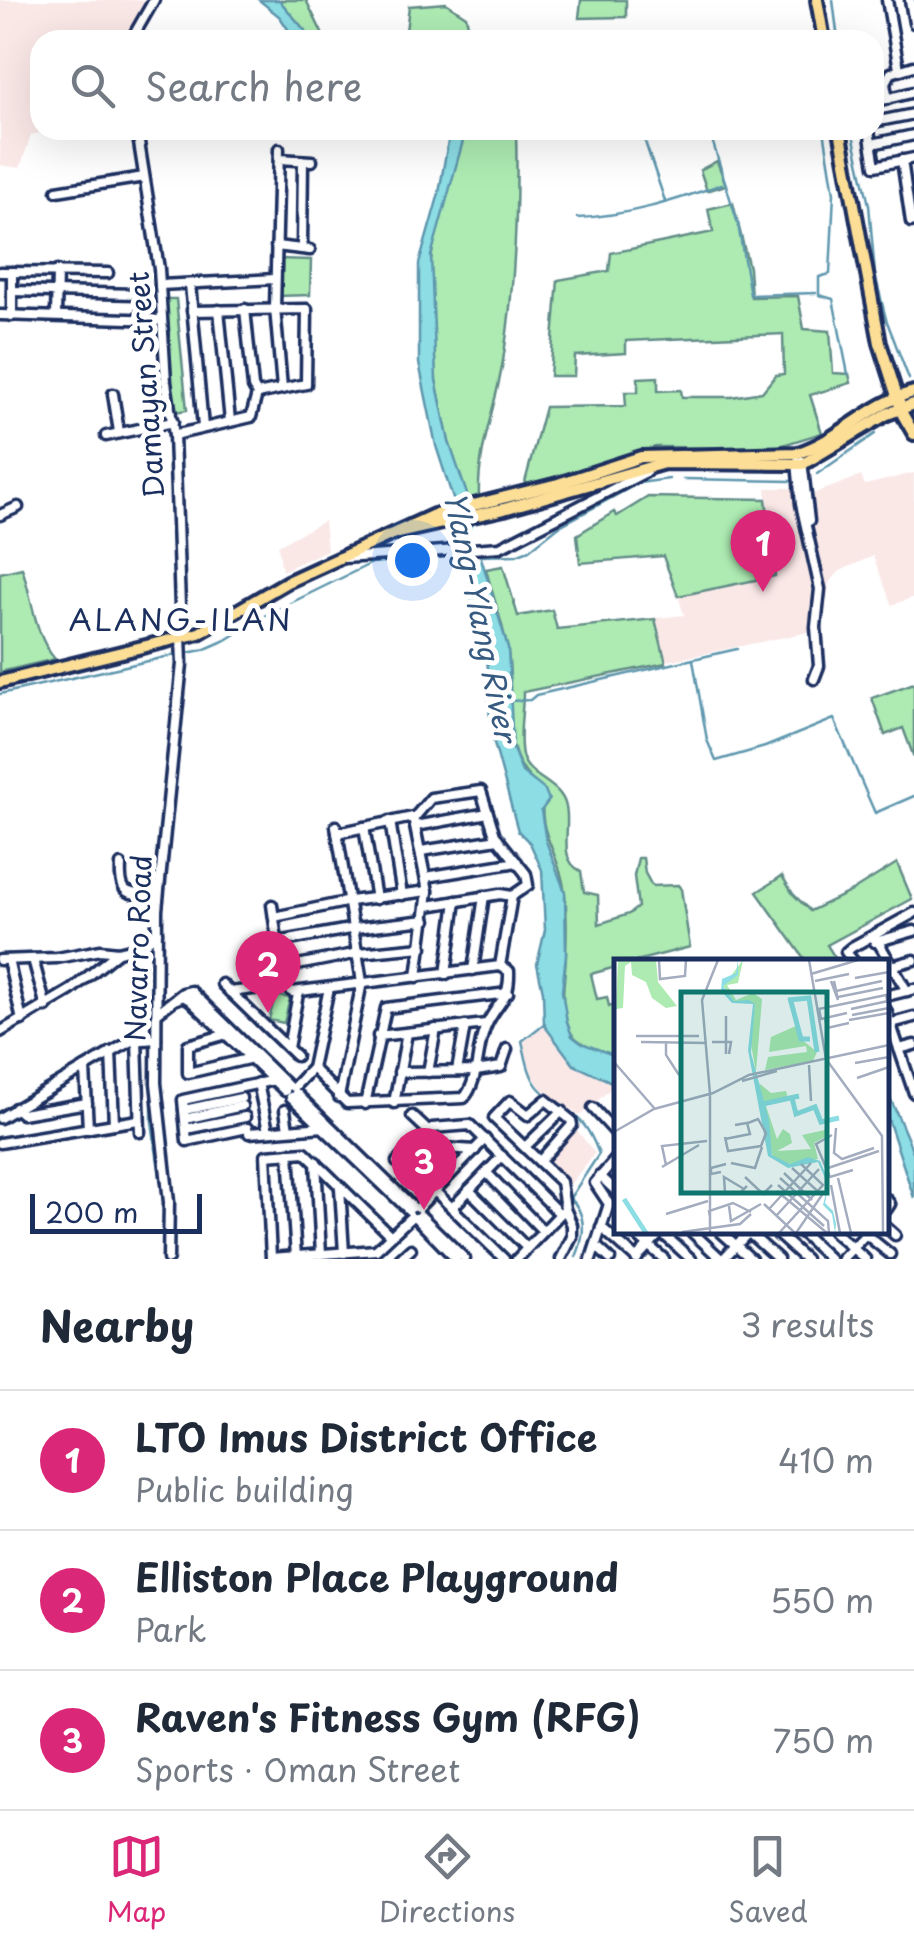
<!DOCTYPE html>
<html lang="en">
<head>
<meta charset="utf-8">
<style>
	body { margin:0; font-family:"Playpen Sans",sans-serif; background:#f6f6f7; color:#1f2937 }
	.scale { position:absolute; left:30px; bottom:25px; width:172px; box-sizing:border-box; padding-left:10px; border:5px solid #1b2f5e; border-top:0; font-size:28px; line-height:35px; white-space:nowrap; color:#1b2f5e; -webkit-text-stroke:8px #fff; paint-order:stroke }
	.you { position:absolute; left:412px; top:560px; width:35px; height:35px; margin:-25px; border:8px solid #fff; border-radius:50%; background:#1a73e8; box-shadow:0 0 0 15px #1a73e833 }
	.badge { display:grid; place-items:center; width:65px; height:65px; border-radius:50%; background:#db2777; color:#fff; font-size:32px; font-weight:700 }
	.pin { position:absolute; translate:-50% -82px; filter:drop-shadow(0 2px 5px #0008) }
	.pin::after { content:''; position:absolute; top:52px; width:35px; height:30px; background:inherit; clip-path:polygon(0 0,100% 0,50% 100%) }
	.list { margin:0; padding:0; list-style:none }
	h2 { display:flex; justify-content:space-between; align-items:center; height:130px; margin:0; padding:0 40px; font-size:42px }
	h2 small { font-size:32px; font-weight:400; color:#747a83 }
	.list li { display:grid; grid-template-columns:65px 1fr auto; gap:30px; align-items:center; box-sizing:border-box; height:140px; padding:0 40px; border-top:2px solid #e0e1e3 }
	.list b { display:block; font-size:38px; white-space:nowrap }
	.list p { margin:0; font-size:32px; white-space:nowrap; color:#747a83 }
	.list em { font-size:32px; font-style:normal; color:#747a83 }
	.icon { flex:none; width:55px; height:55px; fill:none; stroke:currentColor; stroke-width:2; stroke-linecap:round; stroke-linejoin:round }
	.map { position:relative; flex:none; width:914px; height:1259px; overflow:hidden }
	.search { position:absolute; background:#fff; box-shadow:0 10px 40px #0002; left:30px; right:30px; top:30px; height:110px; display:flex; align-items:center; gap:25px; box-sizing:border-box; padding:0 35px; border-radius:30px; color:#747a83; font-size:38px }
	.sheet { height:550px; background:#fff }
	nav { display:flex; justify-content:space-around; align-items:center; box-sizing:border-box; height:140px; border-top:2px solid #e0e1e3; background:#fff; font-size:28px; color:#747a83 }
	nav a { display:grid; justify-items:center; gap:5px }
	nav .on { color:#db2777 }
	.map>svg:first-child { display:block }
	.built { fill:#fae8e7 }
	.green { fill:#adebb2; stroke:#648d88; stroke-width:2.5 }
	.water { fill:#8cdde4; stroke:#5f97ae; stroke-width:2.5 }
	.pier { fill:#fff }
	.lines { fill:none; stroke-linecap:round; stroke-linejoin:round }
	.stream { stroke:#5f97ae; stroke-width:2.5 }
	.minor-casing { stroke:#1b2f5e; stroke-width:15 }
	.major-casing { stroke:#1b2f5e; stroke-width:18 }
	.minor { stroke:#fff; stroke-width:8 }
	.major { stroke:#fcde96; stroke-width:10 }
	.labels { text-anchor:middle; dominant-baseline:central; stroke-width:10; stroke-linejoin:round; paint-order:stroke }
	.street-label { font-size:28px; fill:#1b2f5e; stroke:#fff }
	.water-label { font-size:30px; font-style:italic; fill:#375a80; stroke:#fff }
	.neighbourhood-label { font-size:30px; letter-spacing:2.5px; fill:#1b2f5e; stroke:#fff }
	.inset-river { fill:none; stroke:#8cdde4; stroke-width:5 }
	.inset-road { fill:none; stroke:#a4acbf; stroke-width:2.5 }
	.view { fill:#0f766e; fill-opacity:0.15; stroke:#0f766e; stroke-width:5 }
	.inset-edge { fill:none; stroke:#1b2f5e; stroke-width:5 }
</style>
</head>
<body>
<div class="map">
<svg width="914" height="1259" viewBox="0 0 914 1259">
	<rect width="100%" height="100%" fill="#fff"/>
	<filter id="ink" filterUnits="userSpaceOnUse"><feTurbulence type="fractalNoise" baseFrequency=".01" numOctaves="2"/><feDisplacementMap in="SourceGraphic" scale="20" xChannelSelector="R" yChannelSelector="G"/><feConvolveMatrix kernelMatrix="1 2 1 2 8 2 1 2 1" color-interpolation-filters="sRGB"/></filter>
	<g filter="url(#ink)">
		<!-- built -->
		<g class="built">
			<polygon points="0,0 147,0 127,40 40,40 40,130 50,130 31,135 20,168 0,165"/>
			<polygon points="914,473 914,597 892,605 873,556 840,571 829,583 823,629 523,691 557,629 684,615 678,596 774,576 766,488 794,488 797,505 813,503 813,494 861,476 865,485"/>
			<polygon points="324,521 327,550 282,571 278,545"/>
			<polygon points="544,1025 574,1065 616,1084 580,1116 541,1088 531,1073 523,1042"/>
			<polygon points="574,1127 595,1153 568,1187 543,1162"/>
		</g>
		<!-- green -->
		<g class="green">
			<polygon points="279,0 306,0 323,35 329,40 313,40"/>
			<polygon points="581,0 626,0 626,17 579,18"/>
			<polygon points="446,3 466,16 471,37 476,40 405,40 409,6"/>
			<path d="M466,130H516C518,207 515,285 503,361C496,406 477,451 479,497L468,500L449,442L436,380L429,274L435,234Z"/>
			<polygon points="717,161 726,185 707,191 700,170"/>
			<polygon points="733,203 749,268 751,297 798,296 804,329 830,331 833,373 849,374 851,383 810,395 822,433 773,448 656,447 524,486 545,407 626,406 625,392 638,392 638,378 658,377 658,391 681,390 682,397 732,397 762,392 776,375 784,374 783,334 626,341 626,353 575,356 574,376 550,376 558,280 609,271 611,253 713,232 708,209"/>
			<polygon points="278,259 311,260 310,295 277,296"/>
			<polygon points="163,299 176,299 187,410 174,412"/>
			<polygon points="648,497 766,499 775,576 678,596 663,556 580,563 577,535 614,512 617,516"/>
			<path d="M503,566L518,616L552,610L557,629L655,619L666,663L523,692C523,712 518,736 522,755C527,779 561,781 566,807C571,829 557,860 581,871L584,892L598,895L599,924L629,914L638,907L634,876L638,858H643L645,873L652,886L678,885L681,889L690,947L636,961L616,962V967L591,974L597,999L607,997L609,1006L616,1004V1056C602,1050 578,1046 570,1031C558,1006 565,981 566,955C567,932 568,900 562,878C553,843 537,831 544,790C497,759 514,710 509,661C506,629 493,599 486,569Z"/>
			<path d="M22,568C32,597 35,637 55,659L0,672V573Z"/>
			<polygon points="914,683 914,754 913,755 903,728 885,735 872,698"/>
			<polygon points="897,863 912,899 827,945 837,961 806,961 757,892 782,876 793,894 810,911 852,891"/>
			<polygon points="275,995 290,998 284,1023 269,1020"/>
		</g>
		<!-- water -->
		<g class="water">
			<polygon points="259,0 279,0 313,40 295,40 280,17"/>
			<polygon points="450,130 466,130 431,256 436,380 449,442 468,497 477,544 508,648 513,749 522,772 545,790 549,800 541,811 546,841 565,892 566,955 562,991 567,1022 572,1036 581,1043 616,1056 616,1084 574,1065 544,1025 543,992 537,964 545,930 542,870 530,843 518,831 494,743 488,703 491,694 486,652 467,585 455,505 436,446 419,363 419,264 439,193"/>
			<polygon points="886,1088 914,1154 914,1198 887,1116"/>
		</g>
		<!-- pier -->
		<polygon class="pier" points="474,501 484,550 465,595 458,565 474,521 453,524 450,506"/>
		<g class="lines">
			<!-- stream -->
			<g class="stream">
				<polyline points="833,0 838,40"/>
				<polyline points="678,34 680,40"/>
				<polyline points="758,40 799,40"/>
				<polyline points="641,130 665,201"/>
				<polyline points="709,130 738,224 750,295 816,293"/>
				<polyline points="824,130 834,193 830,274 819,277 819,295 833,299 848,374"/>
				<polyline points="852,130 869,205 875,274 886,319 909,379"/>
				<path d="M577,218C627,216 675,201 722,184"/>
				<polyline points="817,474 875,434"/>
				<polyline points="683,479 791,481"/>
				<polyline points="448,556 462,556"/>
				<polyline points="480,556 516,555 529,550 558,527 639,483 669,479"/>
				<polyline points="187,653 203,650 228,639 266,615 372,563 440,557"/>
				<polyline points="693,660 707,740 716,761 765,747 834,719 875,813 914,796"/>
				<polyline points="0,694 175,655"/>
				<polyline points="510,701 530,700 536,695 737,649"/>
				<polyline points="154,906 164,805"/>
				<path d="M545,1023L522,1041C526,1056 528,1076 539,1088C567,1118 581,1106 599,1154L570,1198C587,1214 585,1236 576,1257"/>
				<polyline points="152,1036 152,939"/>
				<polyline points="152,1044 152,1122 165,1210"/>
			</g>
			<!-- minor casing -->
			<g class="minor-casing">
				<g id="minor">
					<polyline points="887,0 899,69"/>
					<polyline points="910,0 914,23"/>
					<polyline points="131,40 154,0"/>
					<polyline points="888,99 885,84 891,73 914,66"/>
					<polyline points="874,102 914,92"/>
					<polyline points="874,122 914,114"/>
					<polyline points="137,130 159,269 166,382 174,435 182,664 157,910 156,1083 169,1202 168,1259"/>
					<polyline points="869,130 875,166 914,158"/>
					<polyline points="872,144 914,135"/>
					<polyline points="279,149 275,308 282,388"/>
					<polyline points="279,159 312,161"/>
					<polyline points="902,160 911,222 914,221"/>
					<polyline points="57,191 144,177"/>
					<polyline points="276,246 310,250"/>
					<polyline points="302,246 303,161"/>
					<polyline points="0,272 108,273"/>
					<polyline points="12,272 12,316"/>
					<polyline points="190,284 203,427"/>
					<polyline points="160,285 275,279"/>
					<polyline points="12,291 136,294 142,299 142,317"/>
					<polyline points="219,310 230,421"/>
					<polyline points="192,311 307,309 306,384 257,394"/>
					<polyline points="0,315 161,320"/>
					<polyline points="56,316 57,271"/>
					<polyline points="113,394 119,432"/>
					<polyline points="174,435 251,417 257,394 253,387 245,309"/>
					<polyline points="106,436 173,422"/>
					<polyline points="802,461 809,521"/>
					<polyline points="797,462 801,504 820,589 816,627 819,666 814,679"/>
					<polyline points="0,515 18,507"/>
					<polyline points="344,558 500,547 646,472"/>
					<polyline points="390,821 402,895"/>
					<polyline points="336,826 362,982 339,1097"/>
					<polyline points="416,826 488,813"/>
					<polyline points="364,827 376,899"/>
					<polyline points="421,851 498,839"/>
					<path d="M121,865C119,898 130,894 158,894"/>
					<polyline points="426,877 517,862"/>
					<polyline points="272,905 283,982 292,992 500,966 512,896 528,885 526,874 495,835 481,791 431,798 414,818"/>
					<polyline points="428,906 500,894 512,896"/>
					<polyline points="274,917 350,901 428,891 413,817 337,833"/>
					<polyline points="874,935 907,991"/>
					<polyline points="278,942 355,928 426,920"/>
					<polyline points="875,942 914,931"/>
					<polyline points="33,959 46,1007"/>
					<polyline points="0,960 57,958 100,950 118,952 142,946 157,932"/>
					<polyline points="8,960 22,1020"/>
					<polyline points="854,962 846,952 852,947 914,913"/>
					<polyline points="891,966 914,960"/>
					<polyline points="282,968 359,953 422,947"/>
					<polyline points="473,970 484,896"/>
					<polyline points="446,974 456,901"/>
					<polyline points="417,977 428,891"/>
					<polyline points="222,984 296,1056"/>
					<polyline points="230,992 284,985"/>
					<polyline points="886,996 914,989"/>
					<polyline points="177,999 183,996 190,1000 285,1091"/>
					<polyline points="886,1010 914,1093"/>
					<polyline points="157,1013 183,993 191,991 288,1086"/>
					<polyline points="892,1023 914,1017"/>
					<polyline points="0,1032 71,990 118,952"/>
					<polyline points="227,1034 188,1045 188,1073 248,1059"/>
					<polyline points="378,1036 486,1024"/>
					<polyline points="137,1039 140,1132"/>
					<polyline points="288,1048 298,994"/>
					<polyline points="899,1049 914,1045"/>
					<polyline points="111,1052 114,1124"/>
					<polyline points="85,1068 88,1129"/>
					<path d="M312,1068L347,1103L464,1098C481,1078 475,1045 488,1022C500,999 510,999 509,971L500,966"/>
					<polyline points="457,1071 465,1026"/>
					<polyline points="399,1072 476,1071 501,1067 507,1049"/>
					<polyline points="428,1072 436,1029"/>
					<polyline points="258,1083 268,1131"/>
					<polyline points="294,1087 312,1068 329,988"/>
					<polyline points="296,1093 413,1207"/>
					<polyline points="291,1097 409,1210"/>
					<polyline points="394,1103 407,1033"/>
					<polyline points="365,1104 386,1008 508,993"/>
					<polyline points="15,1108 22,1114 87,1103"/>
					<polyline points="593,1108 616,1133"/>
					<polyline points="184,1110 241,1098"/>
					<polyline points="285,1110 288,1129"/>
					<polyline points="412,1116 428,1131"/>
					<polyline points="0,1118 131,1041 156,1039"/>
					<polyline points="185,1119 242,1106"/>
					<polyline points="247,1128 187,1141 183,1100 279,1079"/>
					<polyline points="186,1129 245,1117"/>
					<polyline points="249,1133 324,1127"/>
					<polyline points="0,1143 138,1120"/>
					<polyline points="525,1147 562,1111"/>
					<polyline points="289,1153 296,1257"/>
					<polyline points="401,1158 504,1259"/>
					<polyline points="540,1161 572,1125 571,1120 546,1100 528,1115 510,1101 494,1118 561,1182 565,1209 572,1225 572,1237 561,1259"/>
					<polyline points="316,1162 321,1255"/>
					<polyline points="397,1162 432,1128 470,1125 560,1214"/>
					<polyline points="487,1173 543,1231"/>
					<polyline points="418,1174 444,1148 475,1150"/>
					<polyline points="600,1176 616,1191"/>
					<polyline points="340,1188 344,1253"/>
					<polyline points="469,1190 527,1248"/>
					<polyline points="886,1199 890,1204 886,1210"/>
					<polyline points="418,1208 485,1139"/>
					<polyline points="452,1208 502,1156"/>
					<polyline points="420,1215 465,1259"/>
					<polyline points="416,1218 456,1259"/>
					<polyline points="601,1227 637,1259"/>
					<polyline points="886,1227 895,1235"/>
					<polyline points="633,1232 664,1259"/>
					<polyline points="661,1232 691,1259"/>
					<polyline points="692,1232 721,1259"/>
					<polyline points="721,1232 751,1259"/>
					<polyline points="748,1232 778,1259"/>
					<polyline points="775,1232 805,1259"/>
					<polyline points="801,1232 830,1259"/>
					<polyline points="834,1232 865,1259"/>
					<polyline points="863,1232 890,1254"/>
					<polyline points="390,1235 305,1152 266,1155 271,1258 376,1250 411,1217"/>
					<polyline points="596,1246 610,1259"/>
					<polyline points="400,1259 411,1249"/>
					<polyline points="517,1259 562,1212"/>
					<polyline points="591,1259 609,1204 595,1183 616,1159"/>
					<polyline points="636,1259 661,1232"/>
					<polyline points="723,1259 749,1232"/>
					<polyline points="842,1259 868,1232"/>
				</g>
			</g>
			<!-- major casing -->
			<g class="major-casing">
				<g id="major">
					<polyline points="817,0 824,40"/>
					<polyline points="840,130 880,343 903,415 914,434"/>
					<polyline points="397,533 504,509 664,463 803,464 887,414 914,404"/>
					<path d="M0,682L199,633L287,582L434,515L558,484L641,457L798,453C840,440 870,403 914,392"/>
				</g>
			</g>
			<!-- minor -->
			<use href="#minor" class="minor"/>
			<!-- major -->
			<use href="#major" class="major"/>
		</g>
	</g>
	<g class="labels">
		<!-- street labels -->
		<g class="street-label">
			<text transform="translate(145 385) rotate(-94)">Damayan Street</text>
			<text transform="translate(137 948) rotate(-88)">Navarro Road</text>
		</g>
		<!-- water labels -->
		<g class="water-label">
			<text transform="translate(482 616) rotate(78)">Ylang-Ylang River</text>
		</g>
		<!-- neighbourhood labels -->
		<g class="neighbourhood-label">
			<text x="181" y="618">ALANG-ILAN</text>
		</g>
	</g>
	<!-- overview -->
	<g transform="translate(614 959)">
		<rect width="275" height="275" fill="#fff"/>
		<path d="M4,1H42L44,23L63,47L52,49L38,39L32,23L18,16L17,3L11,7L9,49L2,50ZM129,1L124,24L113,26L122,41L139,34L148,40L142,113L136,80L141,45L120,42L109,27ZM184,66L187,80L203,93L199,102L151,111L154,98L193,93L192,87L155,93L157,78ZM145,124L157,134L172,132L174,139L151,144L163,180L169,170L176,175L178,184L163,192L197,190L188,176L211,171L213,177L200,184L204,200L176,205L159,199Z" fill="#adebb2"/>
		<path d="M124,1V16L109,27L120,42L135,41L141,45L137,94L155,161L158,196L176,205L194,198L206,202L215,223L211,244L219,252L222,265L221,274L218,255L209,246L214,226L204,203L174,209L154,197L134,91L139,45L118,44L107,32L108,20L122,14Z" fill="#8cdde4"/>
		<path class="inset-river" d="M176,39L187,80H196M174,41L195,39L203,93M178,139L182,155L201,148L207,163L225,159M149,145L185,137M10,240L32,274"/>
		<path class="inset-road" d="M45,1L46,20L71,17L72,1M195,1L212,100L268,177L269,274M197,15L244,1M241,19L275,13M201,22L235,15M217,22L224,41L220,22M222,32L268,22M224,38L269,29M237,50L274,42M233,54L207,60L205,50L272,36L275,49M238,56L275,49M112,57V95M211,59L213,69L235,64M235,61L275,54M22,77H85M52,82V96L65,116M27,83L93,84M98,83H117L115,95M0,103L41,150M241,104L275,98M195,106L197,142M243,119L275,108M128,122L163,112M222,169L220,194L228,200L260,189M0,173L40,150L99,134L135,116L275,86M218,176L202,185L216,218L239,211M111,178L114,192L147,187L152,174L144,160L134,164M111,180L136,175L133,164L121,166M117,204L141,209L148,188M52,206L48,187L93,182M48,208L85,186M178,209L208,236L182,274M214,209L265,192M107,213L97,215V209L112,205M170,214L198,241M131,218L149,235L158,226M166,219L214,262L215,274M224,219L237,274M164,226L210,267M217,226L226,274M130,230L110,218L111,234L127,233L133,227M163,232L213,274M150,245L181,274M115,247L117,262L147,245M156,249L197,204M52,255L94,242M162,257L205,210M96,258L95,252L119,244L137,253M68,273L126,265L137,255M96,274V135L88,41L104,1M165,274L209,226L187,205"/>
		<path class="view" d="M67,33H213V234H67Z"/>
		<rect width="275" height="275" class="inset-edge"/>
	</g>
</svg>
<div class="scale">200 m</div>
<div class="you"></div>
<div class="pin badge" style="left:763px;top:592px">1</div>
<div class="pin badge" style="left:268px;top:1013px">2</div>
<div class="pin badge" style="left:424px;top:1210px">3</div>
<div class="search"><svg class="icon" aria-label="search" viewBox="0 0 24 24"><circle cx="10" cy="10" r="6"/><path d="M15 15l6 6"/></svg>Search here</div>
</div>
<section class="sheet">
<h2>Nearby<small>3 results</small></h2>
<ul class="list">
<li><span class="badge">1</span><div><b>LTO Imus District Office</b><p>Public building</p></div><em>410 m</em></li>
<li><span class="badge">2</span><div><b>Elliston Place Playground</b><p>Park</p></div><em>550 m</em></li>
<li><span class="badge">3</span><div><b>Raven's Fitness Gym (RFG)</b><p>Sports · Oman Street</p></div><em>750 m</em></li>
</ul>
</section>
<nav>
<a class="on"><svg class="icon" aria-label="map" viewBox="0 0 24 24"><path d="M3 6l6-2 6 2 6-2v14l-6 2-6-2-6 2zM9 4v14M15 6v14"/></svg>Map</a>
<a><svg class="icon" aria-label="directions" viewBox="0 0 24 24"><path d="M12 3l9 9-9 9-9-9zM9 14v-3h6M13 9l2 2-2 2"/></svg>Directions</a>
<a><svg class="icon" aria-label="saved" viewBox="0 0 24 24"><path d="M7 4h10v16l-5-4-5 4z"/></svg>Saved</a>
</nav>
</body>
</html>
